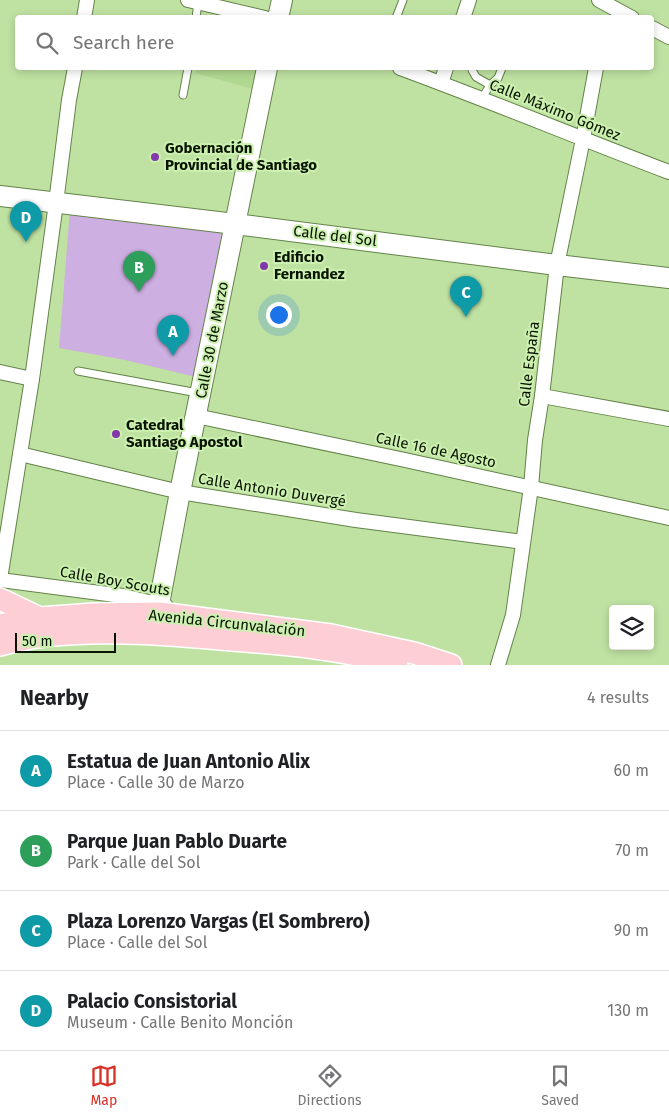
<!DOCTYPE html>
<html lang="en">
<head>
<meta charset="utf-8">
<style>
	body { margin:0; font-family:"Fira Sans",sans-serif; background:#f2f2f2; color:#202124 }
	.controls { position:absolute; right:15px; bottom:15px; display:grid; overflow:hidden; border-radius:5px; box-shadow:0 2px 8px #0003 }
	.controls button { width:45px; height:45px; display:grid; place-items:center; padding:0; border:0; border-bottom:1px solid #e0e0e0; background:#fff; color:#202124; font:25px sans-serif }
	.scale { position:absolute; left:15px; bottom:12px; width:101px; box-sizing:border-box; padding-left:5px; border:2px solid #091400; border-top:0; font-size:14px; line-height:18px; white-space:nowrap; color:#091400; -webkit-text-stroke:4px #ccf0af; paint-order:stroke }
	.you { position:absolute; left:278px; top:314px; width:18px; height:18px; margin:-12px; border:4px solid #fff; border-radius:50%; background:#1a73e8; box-shadow:0 0 0 8px #1a73e833 }
	.badge { display:grid; place-items:center; width:32px; height:32px; border-radius:50%; background:#d93025; color:#fff; font-size:16px; font-weight:700 }
	.pin { position:absolute; translate:-50% -41px; filter:drop-shadow(0 1px 2px #0008) }
	.pin::after { content:''; position:absolute; top:26px; width:18px; height:15px; background:inherit; clip-path:polygon(0 0,100% 0,50% 100%) }
	.list { margin:0; padding:0; list-style:none }
	h2 { display:flex; justify-content:space-between; align-items:center; height:65px; margin:0; padding:0 20px; font-size:21px }
	h2 small { font-size:16px; font-weight:400; color:#757577 }
	.list li { display:grid; grid-template-columns:32px 1fr auto; gap:15px; align-items:center; box-sizing:border-box; height:80px; padding:0 20px; border-top:1px solid #e0e0e0 }
	.list b { display:block; font-size:19px; white-space:nowrap }
	.list p { margin:0; font-size:16px; white-space:nowrap; color:#757577 }
	.list em { font-size:16px; font-style:normal; color:#757577 }
	.icon { flex:none; width:28px; height:28px; fill:none; stroke:currentColor; stroke-width:2; stroke-linecap:round; stroke-linejoin:round }
	.map { position:relative; flex:none; width:669px; height:665px; overflow:hidden }
	.search { position:absolute; background:#fff; box-shadow:0 2px 8px #0003; left:15px; right:15px; top:15px; height:55px; display:flex; align-items:center; gap:12px; box-sizing:border-box; padding:0 18px; border-radius:5px; color:#757577; font-size:19px }
	.sheet { height:385px; background:#fff }
	nav { display:flex; justify-content:space-around; align-items:center; box-sizing:border-box; height:70px; border-top:1px solid #e0e0e0; background:#fff; font-size:14px; color:#757577 }
	nav a { display:grid; justify-items:center; gap:2px }
	nav .on { color:#d93025 }
	.map>svg:first-child { display:block }
	.built { fill:#b1d891 }
	.green { fill:#ceafe2 }
	.lines { fill:none; stroke-linecap:round; stroke-linejoin:round }
	.lane-casing { stroke:#638348; stroke-width:9 }
	.street-casing { stroke:#638348; stroke-width:16 }
	.secondary-casing { stroke:#638348; stroke-width:22 }
	.primary-casing { stroke:#fff; stroke-width:24 }
	.lane { stroke:#fff; stroke-width:7 }
	.street { stroke:#fff; stroke-width:14 }
	.secondary { stroke:#fff; stroke-width:20 }
	.primary { stroke:#fdcfd4; stroke-width:21 }
	.poi-dot { fill:#8238aa; stroke:#ccf0af; stroke-width:2 }
	.labels { text-anchor:middle; dominant-baseline:central; stroke-width:4; stroke-linejoin:round; paint-order:stroke }
	.street-label { font-size:15px; fill:#091400; stroke:#ccf0af }
	.poi-label { font-size:15px; font-weight:bold; fill:#091400; stroke:#ccf0af; text-anchor:start }
</style>
</head>
<body>
<div class="map">
<svg width="669" height="665" viewBox="0 0 669 665">
	<rect width="100%" height="100%" fill="#bfe2a2"/>
	<!-- built -->
	<polygon class="built" points="196,68 258,68 253,89 195,73"/>
	<!-- green -->
	<polygon class="green" points="70,209 217,225 226,236 200,378 125,360 59,348"/>
	<g class="lines">
		<!-- lane casing -->
		<g class="lane-casing">
			<g id="lane">
				<polyline points="196,18 198,2"/>
				<polyline points="396,18 403,0"/>
				<polyline points="473,68 472,70 476,77 490,85"/>
				<polyline points="183,95 188,68"/>
				<polyline points="482,98 490,85 498,78 502,68"/>
				<polyline points="78,371 198,393"/>
			</g>
		</g>
		<!-- street casing -->
		<g class="street-casing">
			<g id="street">
				<polyline points="188,0 265,18"/>
				<polyline points="599,0 632,18"/>
				<polyline points="84,18 87,0"/>
				<polyline points="463,18 469,0"/>
				<polyline points="652,28 669,37"/>
				<path d="M400,68C490,101 579,138 669,172"/>
				<polyline points="441,83 446,68"/>
				<polyline points="0,372 32,379"/>
				<polyline points="542,396 669,419"/>
				<polyline points="196,416 405,460 669,518"/>
				<polyline points="20,454 180,492 356,520 523,542"/>
				<polyline points="0,579 32,379 56,203 69,100 75,68"/>
				<polyline points="0,580 123,596 166,606"/>
				<polyline points="498,665 513,615 531,487 535,440 542,396 557,265 583,139 596,68"/>
			</g>
		</g>
		<!-- secondary casing -->
		<g class="secondary-casing">
			<g id="secondary">
				<polyline points="278,18 282,0"/>
				<polyline points="0,196 235,224 557,265 669,278"/>
				<polyline points="158,630 159,604 180,492 267,68"/>
			</g>
		</g>
		<!-- primary casing -->
		<g class="primary-casing">
			<g id="primary">
				<polyline points="0,599 40,618"/>
				<polyline points="0,625 40,618 93,614 159,613 331,635 414,653 451,665"/>
				<path d="M0,645C12,642 25,639 37,637C102,629 167,634 232,640C287,644 344,649 397,665"/>
			</g>
		</g>
		<!-- lane -->
		<use href="#lane" class="lane"/>
		<!-- street -->
		<use href="#street" class="street"/>
		<!-- secondary -->
		<use href="#secondary" class="secondary"/>
		<!-- primary -->
		<use href="#primary" class="primary"/>
	</g>
	<!-- markers -->
	<g class="poi-dot">
		<circle cx="155" cy="157" r="5"/>
		<circle cx="264" cy="266" r="5"/>
		<circle cx="116" cy="434" r="5"/>
	</g>
	<g class="labels">
		<!-- street labels -->
		<g class="street-label">
			<text transform="translate(555 110) rotate(22)">Calle Máximo Gómez</text>
			<text transform="translate(335 236) rotate(7)">Calle del Sol</text>
			<text transform="translate(212 340) rotate(-79)">Calle 30 de Marzo</text>
			<text transform="translate(529 364) rotate(-83)">Calle España</text>
			<text transform="translate(436 450) rotate(12)">Calle 16 de Agosto</text>
			<text transform="translate(272 490) rotate(9)">Calle Antonio Duvergé</text>
			<text transform="translate(115 581) rotate(10)">Calle Boy Scouts</text>
			<text transform="translate(227 623) rotate(6)">Avenida Circunvalación</text>
		</g>
		<!-- poi labels -->
		<g class="poi-label">
			<text x="165" y="148">Gobernación<tspan x="165" dy="17">Provincial de Santiago</tspan></text>
			<text x="274" y="257">Edificio<tspan x="274" dy="17">Fernandez</tspan></text>
			<text x="126" y="425">Catedral<tspan x="126" dy="17">Santiago Apostol</tspan></text>
		</g>
	</g>
</svg>
<div class="controls">
<button><svg class="icon" aria-label="layers" viewBox="0 0 24 24"><path d="M12 4l9 5-9 5-9-5zM3 14l9 5 9-5"/></svg></button>
</div>
<div class="scale">50 m</div>
<div class="you"></div>
<div class="pin badge" style="left:173px;top:356px;background:#0f9aa8">A</div>
<div class="pin badge" style="left:139px;top:292px;background:#2e9e5b">B</div>
<div class="pin badge" style="left:466px;top:317px;background:#0f9aa8">C</div>
<div class="pin badge" style="left:26px;top:242px;background:#0f9aa8">D</div>
<div class="search"><svg class="icon" aria-label="search" viewBox="0 0 24 24"><circle cx="10" cy="10" r="6"/><path d="M15 15l6 6"/></svg>Search here</div>
</div>
<section class="sheet">
<h2>Nearby<small>4 results</small></h2>
<ul class="list">
<li><span class="badge" style="background:#0f9aa8">A</span><div><b>Estatua de Juan Antonio Alix</b><p>Place · Calle 30 de Marzo</p></div><em>60 m</em></li>
<li><span class="badge" style="background:#2e9e5b">B</span><div><b>Parque Juan Pablo Duarte</b><p>Park · Calle del Sol</p></div><em>70 m</em></li>
<li><span class="badge" style="background:#0f9aa8">C</span><div><b>Plaza Lorenzo Vargas (El Sombrero)</b><p>Place · Calle del Sol</p></div><em>90 m</em></li>
<li><span class="badge" style="background:#0f9aa8">D</span><div><b>Palacio Consistorial</b><p>Museum · Calle Benito Monción</p></div><em>130 m</em></li>
</ul>
</section>
<nav>
<a class="on"><svg class="icon" aria-label="map" viewBox="0 0 24 24"><path d="M3 6l6-2 6 2 6-2v14l-6 2-6-2-6 2zM9 4v14M15 6v14"/></svg>Map</a>
<a><svg class="icon" aria-label="directions" viewBox="0 0 24 24"><path d="M12 3l9 9-9 9-9-9zM9 14v-3h6M13 9l2 2-2 2"/></svg>Directions</a>
<a><svg class="icon" aria-label="saved" viewBox="0 0 24 24"><path d="M7 4h10v16l-5-4-5 4z"/></svg>Saved</a>
</nav>
</body>
</html>
